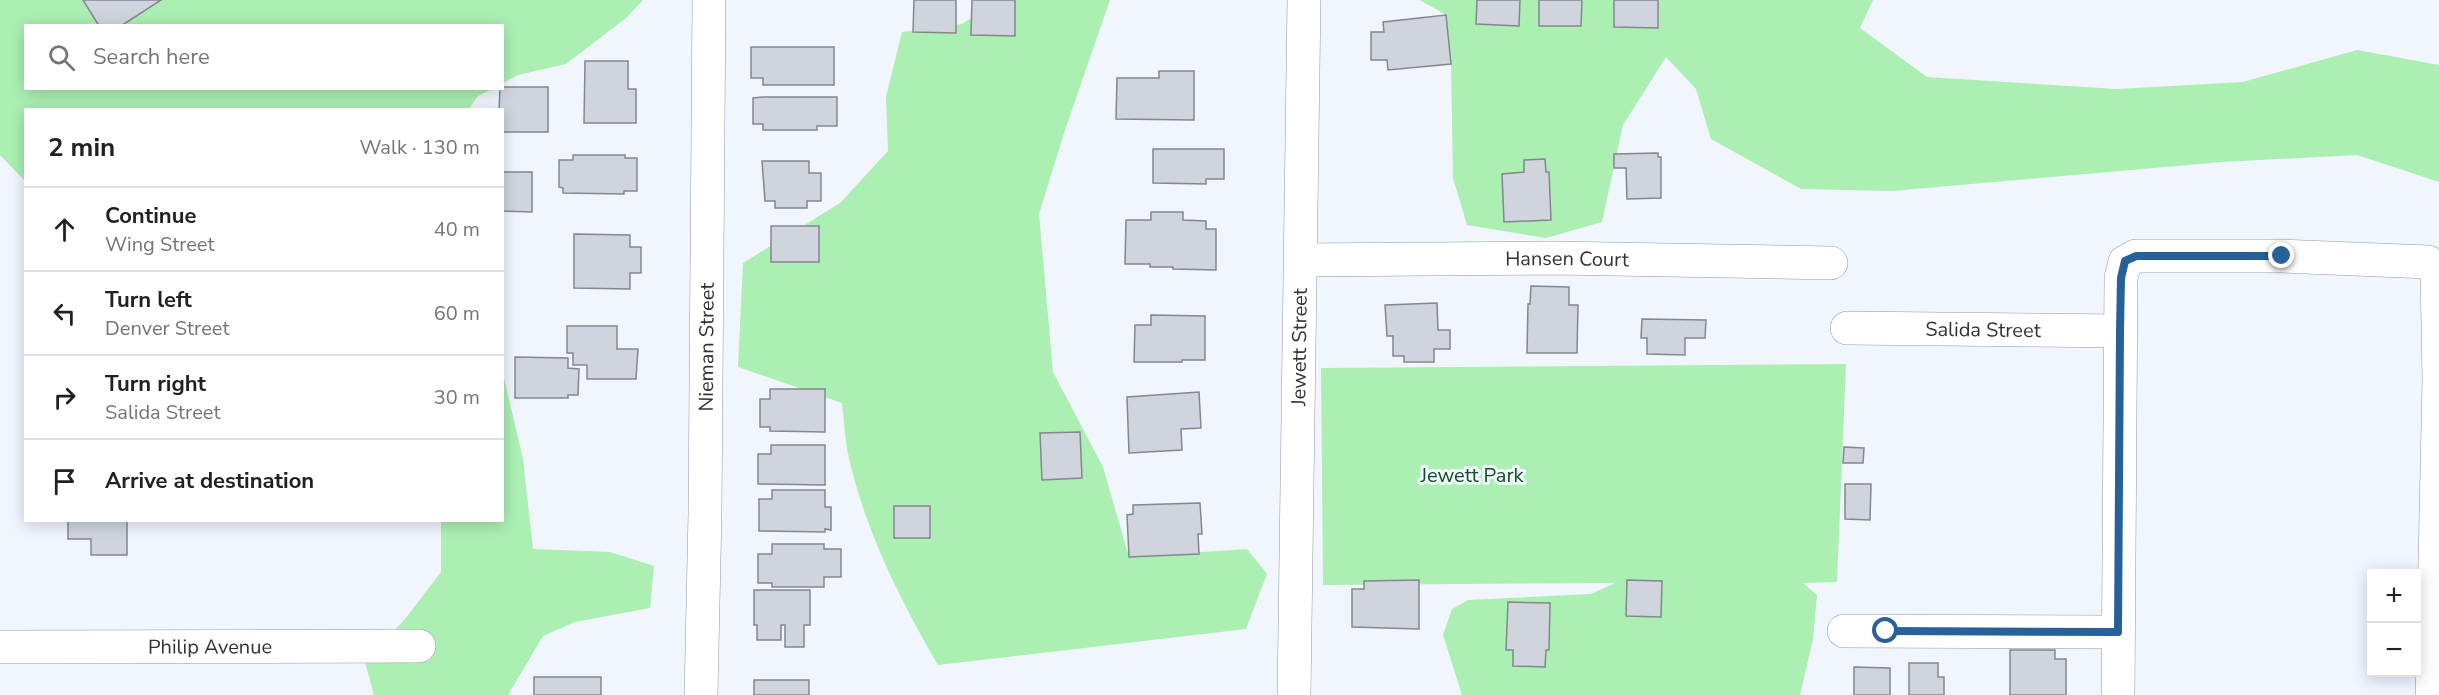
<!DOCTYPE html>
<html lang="en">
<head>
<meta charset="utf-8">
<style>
	body { margin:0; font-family:"Nunito Sans",sans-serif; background:#f2f2f2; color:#202124 }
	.controls { position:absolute; right:18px; bottom:18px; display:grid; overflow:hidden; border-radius:0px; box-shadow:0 3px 15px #0003 }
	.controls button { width:54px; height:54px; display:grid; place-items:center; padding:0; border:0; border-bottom:2px solid #e0e0e0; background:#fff; color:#202124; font:30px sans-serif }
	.stop { position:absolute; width:18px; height:18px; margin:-14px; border:4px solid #286199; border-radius:50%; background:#fff }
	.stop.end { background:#286199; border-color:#fff; box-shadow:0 2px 6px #0008 }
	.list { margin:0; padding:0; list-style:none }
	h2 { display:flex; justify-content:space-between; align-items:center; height:78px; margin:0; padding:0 24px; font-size:26px }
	h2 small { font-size:20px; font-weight:400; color:#757577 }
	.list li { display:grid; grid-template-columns:39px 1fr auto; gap:18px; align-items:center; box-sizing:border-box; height:84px; padding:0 24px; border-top:2px solid #e0e0e0 }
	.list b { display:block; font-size:22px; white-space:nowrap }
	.list p { margin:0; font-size:20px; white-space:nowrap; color:#757577 }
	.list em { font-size:20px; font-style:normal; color:#757577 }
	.icon { flex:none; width:33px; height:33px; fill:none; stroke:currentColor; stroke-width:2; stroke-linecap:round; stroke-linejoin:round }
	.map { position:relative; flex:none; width:2439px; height:695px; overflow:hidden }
	.search { position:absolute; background:#fff; box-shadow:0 3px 15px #0003; left:24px; top:24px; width:480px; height:66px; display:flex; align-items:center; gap:15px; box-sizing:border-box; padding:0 21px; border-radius:0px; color:#757577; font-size:22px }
	.panel { position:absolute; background:#fff; box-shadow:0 3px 15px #0003; left:24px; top:108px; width:480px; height:414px; border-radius:0px }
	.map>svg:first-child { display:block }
	.green { fill:#abefb3 }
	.building { fill:#d0d4dd; stroke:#83878e; stroke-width:1.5 }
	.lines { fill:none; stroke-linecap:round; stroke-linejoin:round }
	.minor-casing { stroke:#92969e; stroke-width:34 }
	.minor { stroke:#fff; stroke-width:33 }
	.route { stroke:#286199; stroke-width:8 }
	.labels { text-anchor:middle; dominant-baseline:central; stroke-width:6; stroke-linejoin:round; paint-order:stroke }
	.street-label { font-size:20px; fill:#303235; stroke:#f1f5fe }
	.park-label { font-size:20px; fill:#124e20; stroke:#f1f5fe }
</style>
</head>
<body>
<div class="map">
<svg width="2439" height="695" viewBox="0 0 2439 695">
	<rect width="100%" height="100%" fill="#f1f5fe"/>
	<!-- green -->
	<g class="green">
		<polygon points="0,0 83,0 99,25 26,26 26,88 492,89 478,96 468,110 26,110 25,181 0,155"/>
		<polygon points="161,0 643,0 626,18 566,64 518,75 503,83 502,26 121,26"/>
		<path d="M999,0H1110L1065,130L1039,214L1053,372L1103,467L1129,557L1247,549L1267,574L1246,629L938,665C900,600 866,532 849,458C845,441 844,421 842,403L738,367L743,263L840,203L888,151L886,97L902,32L962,24Z"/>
		<polygon points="1420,0 1873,0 1860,28 1927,77 2117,89 2243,82 2357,50 2439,65 2439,182 2357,155 2222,162 1892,191 1801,189 1711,139 1696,89 1666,57 1623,125 1602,222 1546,238 1467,225 1453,178 1451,64 1446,15"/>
		<polygon points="1846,364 1837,582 1803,583 1817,595 1813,639 1800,695 1462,695 1443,635 1452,609 1468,600 1591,594 1615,583 1323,585 1321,368"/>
		<polygon points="503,374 523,459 533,549 610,552 654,566 650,608 575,622 543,636 508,695 374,695 365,662 405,619 441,572 441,521 502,520"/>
	</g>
	<!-- building -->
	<g class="building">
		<polygon points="83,0 161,0 121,26 99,26"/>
		<polygon points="914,0 956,0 956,33 913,32"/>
		<polygon points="972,0 1015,0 1015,36 971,35"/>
		<polygon points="1477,0 1520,0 1519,26 1476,24"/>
		<polygon points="1539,0 1582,0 1581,26 1539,26"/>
		<polygon points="1614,0 1658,0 1658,28 1614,27"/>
		<polygon points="1446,15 1451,64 1388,70 1387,60 1371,60 1371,32 1384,32 1383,22"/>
		<polygon points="751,47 834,47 834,85 763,85 763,78 751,78"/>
		<polygon points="585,61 628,61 628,89 636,89 636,123 584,123"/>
		<polygon points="1159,71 1194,71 1194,120 1116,119 1117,78 1159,78"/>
		<polygon points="502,87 548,87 548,132 502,132 502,110 499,110 500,88"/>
		<polygon points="763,97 837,97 837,126 817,126 817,130 763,130 763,124 753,124 753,98"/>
		<polygon points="1153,149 1224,149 1224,179 1206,179 1206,184 1153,183"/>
		<polygon points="1658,153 1658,157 1661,157 1661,198 1627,199 1626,168 1614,168 1614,154"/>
		<polygon points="573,155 625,155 625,158 637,158 637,191 624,191 624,194 563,193 563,188 559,187 559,160 573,160"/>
		<polygon points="1545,159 1546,172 1549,172 1551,220 1504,222 1502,174 1524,172 1524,160"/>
		<polygon points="762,161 809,161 809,173 821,173 821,201 807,201 807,208 775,208 775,201 765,201"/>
		<polygon points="502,172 532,172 532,212 502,211"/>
		<polygon points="1151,212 1183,212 1183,220 1206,221 1206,229 1216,229 1216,270 1173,269 1173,267 1150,267 1150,264 1125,264 1126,220 1151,220"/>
		<rect x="771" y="226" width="48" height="36"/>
		<polygon points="574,234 630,235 630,247 641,247 641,273 630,273 630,289 574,288"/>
		<polygon points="1531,286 1569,287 1569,305 1578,305 1577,353 1527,353 1528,304 1530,304"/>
		<polygon points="1437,303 1438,330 1450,330 1450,349 1434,349 1434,362 1404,362 1404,356 1393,356 1393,336 1387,336 1385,305"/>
		<polygon points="1151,315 1205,316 1205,360 1182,360 1182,362 1134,362 1135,325 1151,325"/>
		<polygon points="1642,319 1706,320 1705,338 1685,338 1685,355 1647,354 1647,338 1641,338"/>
		<polygon points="567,326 617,326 617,349 638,349 636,379 587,379 587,365 573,365 573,353 567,353"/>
		<polygon points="515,357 568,358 568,368 579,369 578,395 568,395 568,398 515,398"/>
		<polygon points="770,389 825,389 825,432 770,431 770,427 760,427 760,399 770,399"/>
		<polygon points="1199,392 1201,428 1181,429 1182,450 1129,453 1127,397"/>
		<polygon points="1080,432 1082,478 1042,480 1040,433"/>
		<polygon points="771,445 825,445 825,485 758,484 758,454 771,454"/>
		<polygon points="1844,447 1864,448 1863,463 1843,463"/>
		<polygon points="1845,484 1871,484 1870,520 1845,519"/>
		<polygon points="772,490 825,490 825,507 831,507 831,530 825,529 825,532 759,531 759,499 772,499"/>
		<polygon points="1200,503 1202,534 1198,534 1199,554 1129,557 1127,515 1133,514 1133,505"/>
		<rect x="894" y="506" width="36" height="32"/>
		<polygon points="127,520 127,555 91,555 91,539 68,539 68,521 40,520"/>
		<polygon points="772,544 824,544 824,549 841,549 841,577 824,577 824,587 772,587 772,583 758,583 758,554 772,554"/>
		<polygon points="1419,580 1419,629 1352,627 1352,589 1364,589 1364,581"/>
		<polygon points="1627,580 1662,581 1661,617 1626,616"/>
		<polygon points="754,590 810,590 810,625 804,625 804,647 785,647 785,625 781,625 781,640 757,640 757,625 754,625"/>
		<polygon points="1508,602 1550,603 1549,650 1546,650 1545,667 1513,666 1513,650 1506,650"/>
		<polygon points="2010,650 2055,650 2055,659 2066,659 2066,695 2010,695"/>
		<polygon points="1909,663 1938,663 1938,677 1944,677 1944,695 1909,695"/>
		<polygon points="1854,667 1890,668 1890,695 1854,695"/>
		<rect x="534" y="677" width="67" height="18"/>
		<rect x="754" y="680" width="55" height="15"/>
	</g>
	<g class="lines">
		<!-- minor casing -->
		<g class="minor-casing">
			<g id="minor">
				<path id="s1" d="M1301,260L1556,258L1831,263"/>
				<path id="s2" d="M1847,328L2120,331"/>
				<polyline points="1844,631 2118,632"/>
				<path id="s3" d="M0,647L419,646"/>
				<path id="s4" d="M701,695L705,513L709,0"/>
				<path id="s5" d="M1294,695L1304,0"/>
				<polyline points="2118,695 2121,278 2125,262 2136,256 2282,256 2428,262 2437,271 2439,380 2432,695"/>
			</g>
		</g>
		<!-- minor -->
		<use href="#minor" class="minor"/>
	</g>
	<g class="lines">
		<!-- route -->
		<polyline class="route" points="1886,631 2118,632 2120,331 2121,278 2125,261 2136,256 2282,256"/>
	</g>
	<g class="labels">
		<!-- street labels -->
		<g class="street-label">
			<text stroke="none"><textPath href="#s1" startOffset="266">Hansen Court</textPath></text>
			<text stroke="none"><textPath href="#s2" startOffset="136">Salida Street</textPath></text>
			<text stroke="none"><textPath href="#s4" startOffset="348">Nieman Street</textPath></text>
			<text stroke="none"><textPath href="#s5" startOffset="348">Jewett Street</textPath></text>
			<text stroke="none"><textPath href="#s3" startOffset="210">Philip Avenue</textPath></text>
		</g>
		<!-- park labels -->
		<g class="park-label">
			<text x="1472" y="475">Jewett Park</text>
		</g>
	</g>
</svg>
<div class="controls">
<button>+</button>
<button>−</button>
</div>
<div class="stop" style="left:1886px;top:631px"></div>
<div class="stop end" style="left:2282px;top:256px"></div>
<div class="search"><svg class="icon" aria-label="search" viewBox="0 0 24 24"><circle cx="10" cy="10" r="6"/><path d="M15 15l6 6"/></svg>Search here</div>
<section class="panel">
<h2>2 min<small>Walk · 130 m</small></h2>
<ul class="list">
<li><svg class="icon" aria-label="ahead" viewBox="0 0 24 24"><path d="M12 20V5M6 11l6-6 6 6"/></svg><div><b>Continue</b><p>Wing Street</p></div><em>40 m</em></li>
<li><svg class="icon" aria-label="left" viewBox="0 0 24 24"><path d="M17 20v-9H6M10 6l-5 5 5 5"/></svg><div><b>Turn left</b><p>Denver Street</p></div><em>60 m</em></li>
<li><svg class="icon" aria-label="right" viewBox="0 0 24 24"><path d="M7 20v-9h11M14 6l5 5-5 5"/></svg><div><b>Turn right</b><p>Salida Street</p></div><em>30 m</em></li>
<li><svg class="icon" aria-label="arrive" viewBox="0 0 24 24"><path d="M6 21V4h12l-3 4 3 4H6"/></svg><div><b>Arrive at destination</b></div></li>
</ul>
</section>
</div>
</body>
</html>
